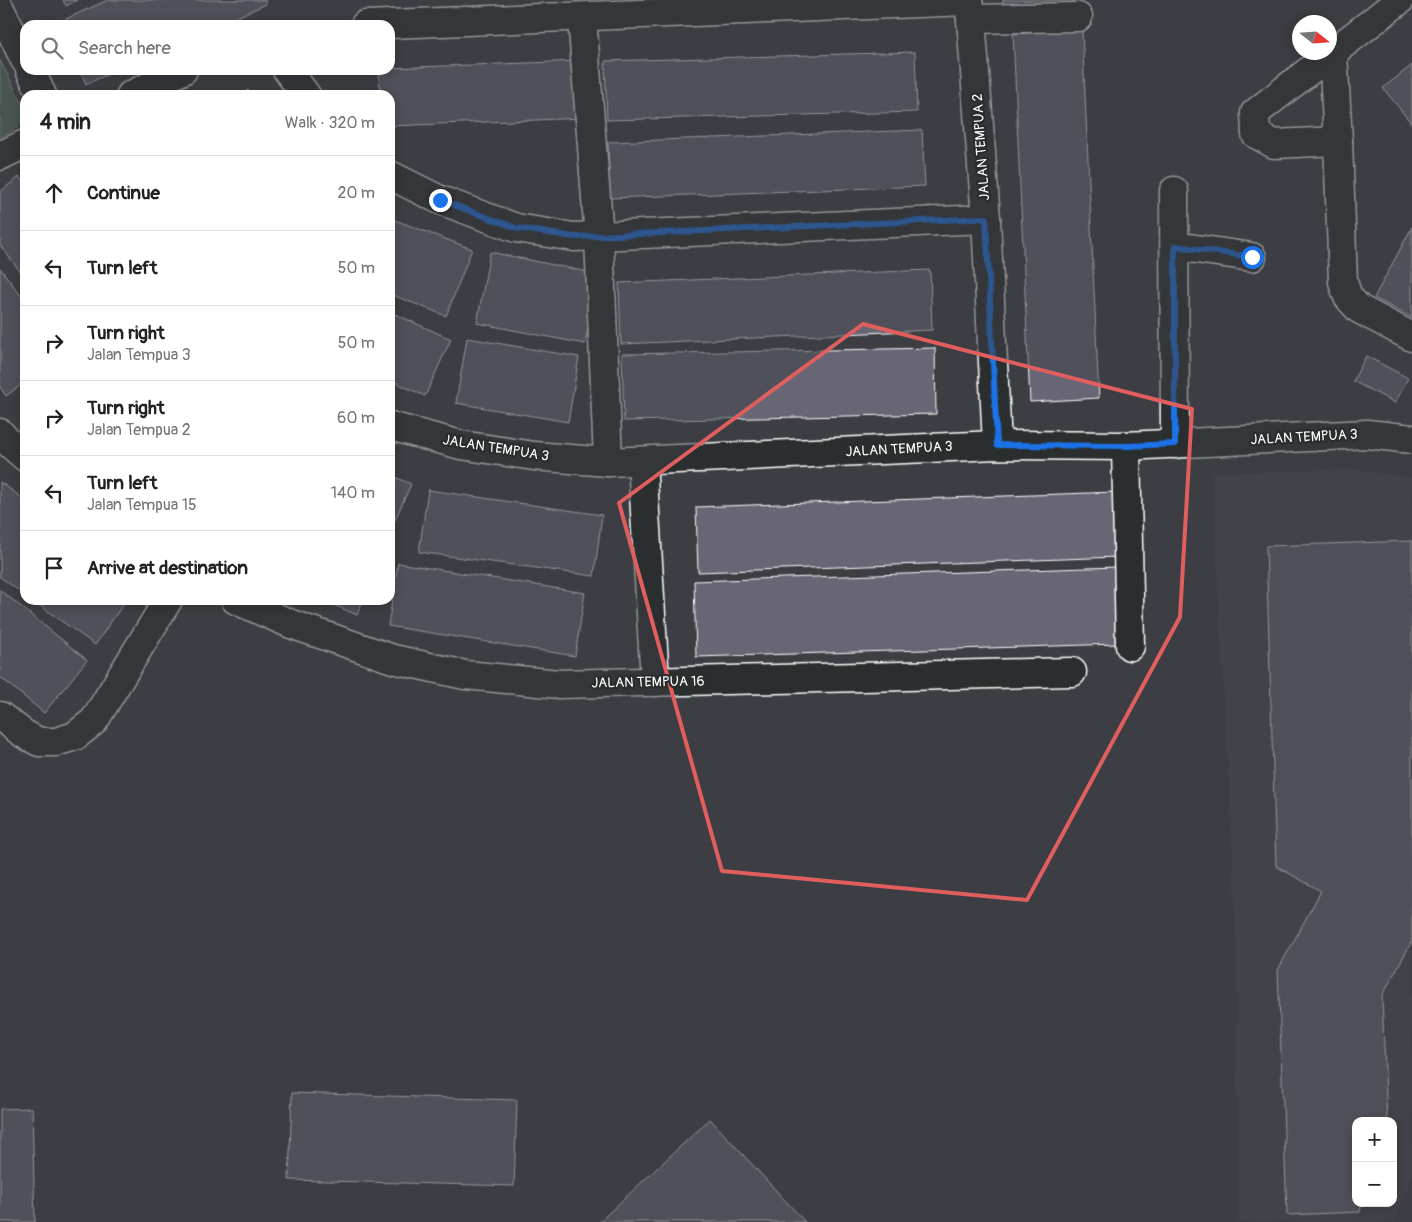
<!DOCTYPE html>
<html lang="en">
<head>
<meta charset="utf-8">
<style>
	body { margin:0; font-family:Pangolin,sans-serif; background:#f2f2f2; color:#222 }
	.controls { position:absolute; right:15px; bottom:15px; display:grid; overflow:hidden; border-radius:10px; box-shadow:0 2px 12px #0003 }
	.controls button { width:45px; height:45px; display:grid; place-items:center; padding:0; border:0; border-bottom:1px solid #e0e0e0; background:#fff; color:#222; font:25px sans-serif }
	.compass { position:absolute; left:1292px; top:15px; width:45px; height:45px; border-radius:50%; background:#fff; box-shadow:0 2px 12px #0003; rotate:107deg }
	.stop { position:absolute; width:15px; height:15px; margin:-11px; border:4px solid #1a73e8; border-radius:50%; background:#fff }
	.stop.end { background:#1a73e8; border-color:#fff; box-shadow:0 1px 5px #0008 }
	.list { margin:0; padding:0; list-style:none }
	h2 { display:flex; justify-content:space-between; align-items:center; height:65px; margin:0; padding:0 20px; font-size:21px }
	h2 small { font-size:16px; font-weight:400; color:#767676 }
	.list li { display:grid; grid-template-columns:32px 1fr auto; gap:15px; align-items:center; box-sizing:border-box; height:75px; padding:0 20px; border-top:1px solid #e0e0e0 }
	.list b { display:block; font-size:19px; white-space:nowrap }
	.list p { margin:0; font-size:16px; white-space:nowrap; color:#767676 }
	.list em { font-size:16px; font-style:normal; color:#767676 }
	.icon { flex:none; width:28px; height:28px; fill:none; stroke:currentColor; stroke-width:2; stroke-linecap:round; stroke-linejoin:round }
	.map { position:relative; flex:none; width:1412px; height:1222px; overflow:hidden }
	.search { position:absolute; background:#fff; box-shadow:0 2px 12px #0003; left:20px; top:20px; width:375px; height:55px; display:flex; align-items:center; gap:12px; box-sizing:border-box; padding:0 18px; border-radius:15px; color:#767676; font-size:19px }
	.panel { position:absolute; background:#fff; box-shadow:0 2px 12px #0003; left:20px; top:90px; width:375px; height:515px; border-radius:15px }
	.map>svg:first-child { display:block }
	.built { fill:#494a52; fill-rule:evenodd }
	.green { fill:#556f5d; stroke:#aab7ae }
	.building { fill:#676675; stroke:#fff }
	.lines { fill:none; stroke-linecap:round; stroke-linejoin:round }
	.minor-casing { stroke:#fff; stroke-width:31 }
	.minor { stroke:#2a2d2e; stroke-width:28 }
	.route { stroke:#1a73e8; stroke-width:6 }
	.marked { fill:none; stroke:#e05e5e; stroke-width:4; stroke-linejoin:round }
	.labels { text-anchor:middle; dominant-baseline:central; stroke-width:4.5; stroke-linejoin:round; paint-order:stroke }
	.street-label { font-size:14px; fill:#fff; stroke:#2a2d2e }
</style>
</head>
<body>
<div class="map">
<svg width="1412" height="1222" viewBox="0 0 1412 1222">
	<rect width="100%" height="100%" fill="#3c3e43"/>
	<filter id="ink" filterUnits="userSpaceOnUse"><feTurbulence type="fractalNoise" baseFrequency=".02" numOctaves="2"/><feDisplacementMap in="SourceGraphic" scale="10" xChannelSelector="R" yChannelSelector="G"/><feConvolveMatrix kernelMatrix="1 2 1 2 8 2 1 2 1" color-interpolation-filters="sRGB"/></filter>
	<g filter="url(#ink)">
		<!-- built -->
		<path class="built" d="M1354,469L1412,478V1177L1395,1222H1238L1236,920L1212,473ZM1356,1121H1393V1203H1356Z"/>
		<!-- green -->
		<polygon class="green" points="0,60 25,109 25,123 0,138"/>
		<!-- building -->
		<g class="building">
			<polygon points="63,0 77,0 66,6"/>
			<polygon points="108,0 265,0 266,4 219,25 60,25 59,22"/>
			<polygon points="1003,0 1074,0 1074,10 1003,13"/>
			<polygon points="1082,30 1099,398 1030,402 1013,34"/>
			<polygon points="915,52 917,112 607,120 605,61"/>
			<polygon points="582,61 584,118 390,126 390,95 380,95 379,70 390,70 390,68"/>
			<polygon points="1412,65 1412,124 1383,88"/>
			<polygon points="80,70 118,70 86,84"/>
			<polygon points="248,90 252,95 242,95"/>
			<polygon points="922,130 925,186 610,198 608,142"/>
			<polygon points="19,177 25,185 25,278 0,245 0,192"/>
			<polygon points="395,220 472,249 446,316 390,294 390,232"/>
			<polygon points="1412,227 1412,318 1374,298"/>
			<polygon points="490,252 598,274 585,344 477,323"/>
			<polygon points="0,268 25,301 25,382 6,396 0,387"/>
			<polygon points="930,270 932,330 621,344 619,283"/>
			<polygon points="390,312 451,339 425,396 390,380"/>
			<polygon points="467,338 579,357 568,422 456,403"/>
			<polygon points="935,348 936,414 624,421 622,354"/>
			<polygon points="1366,356 1408,378 1395,403 1353,381"/>
			<polygon points="390,475 411,484 390,531"/>
			<polygon points="0,482 25,500 25,595 0,577"/>
			<polygon points="428,490 602,515 594,576 419,552"/>
			<polygon points="1117,492 1119,557 698,572 696,507"/>
			<polygon points="1412,541 1412,941 1382,996 1387,1121 1356,1121 1356,1203 1362,1203 1360,1212 1287,1215 1278,970 1321,891 1276,866 1266,546"/>
			<polygon points="398,563 585,593 575,656 388,626"/>
			<polygon points="1117,567 1119,644 696,657 694,581"/>
			<polygon points="0,590 87,660 44,713 0,677"/>
			<polygon points="32,600 126,600 95,645"/>
			<polygon points="322,600 363,600 357,615"/>
			<polygon points="292,1093 517,1100 514,1186 289,1180"/>
			<polygon points="32,1108 35,1222 0,1222 0,1109"/>
			<polygon points="710,1119 805,1222 599,1222"/>
		</g>
		<g class="lines">
			<!-- minor casing -->
			<g class="minor-casing">
				<g id="minor">
					<polyline points="968,0 971,19 986,219 997,445"/>
					<polyline points="0,9 25,60"/>
					<polyline points="582,17 599,237 608,462"/>
					<polyline points="971,19 1078,17"/>
					<polyline points="365,25 968,1"/>
					<polyline points="1333,52 1338,141 1343,282 1348,297 1359,309 1412,337"/>
					<polyline points="30,70 42,95"/>
					<polyline points="287,70 306,95"/>
					<polyline points="131,95 183,70"/>
					<polyline points="1338,141 1274,144 1256,134 1255,113 1400,0"/>
					<polyline points="0,156 25,144"/>
					<polyline points="390,175 440,200 516,228 574,237 986,219"/>
					<polyline points="1174,191 1175,444"/>
					<polyline points="1175,246 1252,257"/>
					<polyline points="390,426 461,445 534,456 608,462 997,445 1126,446 1367,434 1412,439"/>
					<polyline points="0,433 8,442 25,457"/>
					<polyline points="1126,446 1130,646"/>
					<polyline points="642,461 655,682"/>
					<polyline points="236,600 291,624 393,659 465,675 559,684 1072,672"/>
					<polyline points="0,716 24,734 39,742 56,742 75,736 94,721 168,600"/>
				</g>
			</g>
			<!-- minor -->
			<use href="#minor" class="minor"/>
		</g>
	</g>
	<g class="lines" filter="url(#ink)">
		<!-- route -->
		<polyline class="route" points="440,200 516,228 574,237 986,218 997,445 1126,446 1175,444 1175,246 1252,257"/>
	</g>
	<!-- marked area -->
	<path d="M0 0H1412V1222H0ZM863,324L1192,409L1180,617L1027,900L722,871L619,503Z" fill="#3c3e43" fill-opacity=".55" fill-rule="evenodd"/>
	<path class="marked" d="M863,324L1192,409L1180,617L1027,900L722,871L619,503Z"/>
	<g class="labels">
		<!-- street labels -->
		<g class="street-label">
			<text transform="translate(981 147) rotate(-94)">JALAN TEMPUA 2</text>
			<text transform="translate(1304 437) rotate(-3)">JALAN TEMPUA 3</text>
			<text transform="translate(496 448) rotate(9)">JALAN TEMPUA 3</text>
			<text transform="translate(899 449) rotate(-3)">JALAN TEMPUA 3</text>
			<text transform="translate(648 682) rotate(-1)">JALAN TEMPUA 16</text>
		</g>
	</g>
</svg>
<div class="controls">
<button>+</button>
<button>−</button>
</div>
<svg class="compass" viewBox="-18 -18 36 36"><path d="M0-13l5 13h-10z" fill="#e53935"/><path d="M0 13l5-13h-10z" fill="#767676"/></svg>
<div class="stop" style="left:1252px;top:257px"></div>
<div class="stop end" style="left:440px;top:200px"></div>
<div class="search"><svg class="icon" aria-label="search" viewBox="0 0 24 24"><circle cx="10" cy="10" r="6"/><path d="M15 15l6 6"/></svg>Search here</div>
<section class="panel">
<h2>4 min<small>Walk · 320 m</small></h2>
<ul class="list">
<li><svg class="icon" aria-label="ahead" viewBox="0 0 24 24"><path d="M12 20V5M6 11l6-6 6 6"/></svg><div><b>Continue</b></div><em>20 m</em></li>
<li><svg class="icon" aria-label="left" viewBox="0 0 24 24"><path d="M17 20v-9H6M10 6l-5 5 5 5"/></svg><div><b>Turn left</b></div><em>50 m</em></li>
<li><svg class="icon" aria-label="right" viewBox="0 0 24 24"><path d="M7 20v-9h11M14 6l5 5-5 5"/></svg><div><b>Turn right</b><p>Jalan Tempua 3</p></div><em>50 m</em></li>
<li><svg class="icon" aria-label="right" viewBox="0 0 24 24"><path d="M7 20v-9h11M14 6l5 5-5 5"/></svg><div><b>Turn right</b><p>Jalan Tempua 2</p></div><em>60 m</em></li>
<li><svg class="icon" aria-label="left" viewBox="0 0 24 24"><path d="M17 20v-9H6M10 6l-5 5 5 5"/></svg><div><b>Turn left</b><p>Jalan Tempua 15</p></div><em>140 m</em></li>
<li><svg class="icon" aria-label="arrive" viewBox="0 0 24 24"><path d="M6 21V4h12l-3 4 3 4H6"/></svg><div><b>Arrive at destination</b></div></li>
</ul>
</section>
</div>
</body>
</html>
